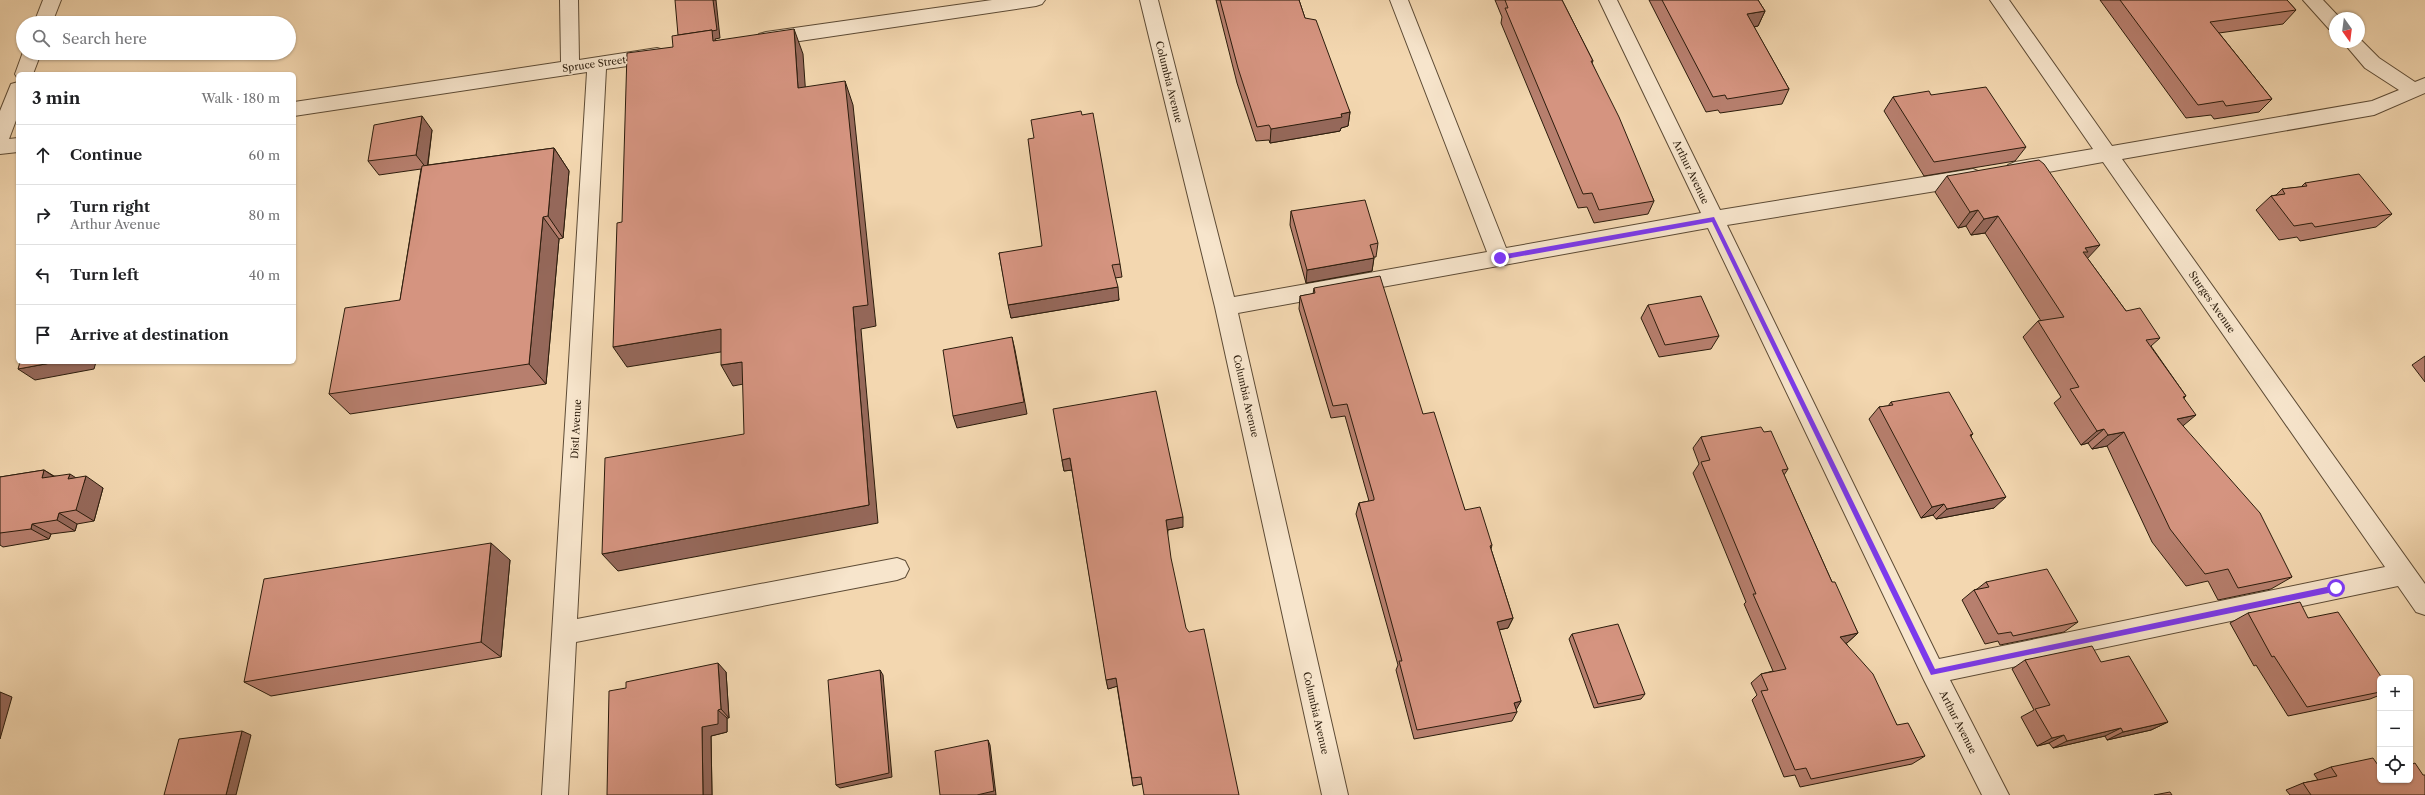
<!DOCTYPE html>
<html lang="en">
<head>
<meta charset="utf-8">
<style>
	body { margin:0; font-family:"Libre Caslon Text",serif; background:#f2f2f2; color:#202124 }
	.controls { position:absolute; right:12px; bottom:12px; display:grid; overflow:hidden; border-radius:6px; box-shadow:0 1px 3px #0004 }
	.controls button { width:36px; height:36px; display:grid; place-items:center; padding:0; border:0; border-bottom:1px solid #e0e0e0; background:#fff; color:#202124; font:20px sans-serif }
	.compass { position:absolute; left:2329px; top:12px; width:36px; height:36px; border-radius:50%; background:#fff; box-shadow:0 1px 3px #0004; rotate:166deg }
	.stop { position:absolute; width:12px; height:12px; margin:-9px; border:3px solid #7c3aed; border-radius:50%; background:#fff }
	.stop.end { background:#7c3aed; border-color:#fff; box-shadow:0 1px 4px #0008 }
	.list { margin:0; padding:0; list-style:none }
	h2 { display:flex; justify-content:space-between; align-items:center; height:52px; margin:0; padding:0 16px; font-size:17px }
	h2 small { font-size:13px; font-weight:400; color:#757577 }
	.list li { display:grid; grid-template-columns:26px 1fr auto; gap:12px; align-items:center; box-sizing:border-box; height:60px; padding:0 16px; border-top:1px solid #e0e0e0 }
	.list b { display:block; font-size:15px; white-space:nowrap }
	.list p { margin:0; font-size:13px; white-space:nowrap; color:#757577 }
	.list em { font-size:13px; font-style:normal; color:#757577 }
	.icon { flex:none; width:22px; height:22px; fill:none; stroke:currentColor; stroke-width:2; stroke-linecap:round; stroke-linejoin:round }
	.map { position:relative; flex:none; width:2425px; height:795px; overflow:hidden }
	.search { position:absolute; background:#fff; box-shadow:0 1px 3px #0004; left:16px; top:16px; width:280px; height:44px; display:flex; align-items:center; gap:10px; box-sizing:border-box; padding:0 14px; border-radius:22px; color:#757577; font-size:15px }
	.panel { position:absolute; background:#fff; box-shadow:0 1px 3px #0004; left:16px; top:72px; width:280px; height:292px; border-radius:6px }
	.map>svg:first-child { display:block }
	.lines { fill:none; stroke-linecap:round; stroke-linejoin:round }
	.minor-casing { stroke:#5d4b35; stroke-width:2 }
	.minor { fill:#f7e5cc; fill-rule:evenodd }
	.wall { fill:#b77f6e; stroke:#2b1c0c }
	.shaded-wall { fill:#95685a; stroke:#2b1c0c }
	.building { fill:#d59480; stroke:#2b1c0c }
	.route { fill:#7c3aed }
	.labels { text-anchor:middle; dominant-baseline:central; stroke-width:3; stroke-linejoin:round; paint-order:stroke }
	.street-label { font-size:10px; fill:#2b1c0c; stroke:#f7e5cc }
</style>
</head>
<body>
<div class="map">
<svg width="2425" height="795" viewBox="0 0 2425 795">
	<rect width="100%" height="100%" fill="#f3d7b0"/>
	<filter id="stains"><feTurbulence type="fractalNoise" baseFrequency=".005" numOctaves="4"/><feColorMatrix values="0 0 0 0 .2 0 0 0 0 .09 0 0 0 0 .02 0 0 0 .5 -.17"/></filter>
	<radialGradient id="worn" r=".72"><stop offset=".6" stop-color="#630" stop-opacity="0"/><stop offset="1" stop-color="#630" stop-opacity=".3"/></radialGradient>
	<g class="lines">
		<!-- minor casing -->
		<g class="minor-casing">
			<g id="minor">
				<polygon points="43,0 61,0 52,23 34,23"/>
				<polygon points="560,0 578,0 579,60 657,48 664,50 666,55 664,60 657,62 606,69 577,619 897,558 905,561 909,569 905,577 897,580 576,642 568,795 542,795 587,72 294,116 294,102 561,62"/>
				<polygon points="992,0 1045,0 1042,4 1036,6 766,46 759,44 757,39 759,34 766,32"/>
				<polygon points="1140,0 1158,0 1234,297 1487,252 1390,0 1408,0 1506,248 1701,213 1599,0 1617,0 1720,210 1973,169 1980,172 1983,177 1980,182 1973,185 1727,225 1939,659 2385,567 2103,162 2015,178 2008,175 2005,170 2008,165 2015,162 2093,149 1990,0 2009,0 2112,146 2372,101 2399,90 2365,68 2343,42 2359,42 2359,38 2379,58 2415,82 2425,78 2425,93 2374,115 2122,159 2425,584 2425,615 2416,612 2398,586 1950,680 2009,795 1982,795 1924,680 1708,228 1238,313 1348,795 1322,795 1215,307"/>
				<polygon points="2303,0 2323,0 2340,18 2335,18 2335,31 2329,29"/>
				<polygon points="23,52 41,53 33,74 18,74 18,79 15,74"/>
				<polygon points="18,82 18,115 9,139 18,138 18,152 0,154 0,111 11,84"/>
			</g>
		</g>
		<!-- minor -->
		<use href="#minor" class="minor"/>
	</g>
	<!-- wall -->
	<g class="wall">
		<polygon points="1216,0 1299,0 1305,18 1350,112 1348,126 1341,128 1340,131 1270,143 1269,140 1256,141 1237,83"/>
		<polygon points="1495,0 1562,0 1593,61 1592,63 1654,201 1648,214 1594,223 1587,207 1578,208 1501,23 1502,17"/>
		<polygon points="1649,0 1758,0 1765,11 1758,26 1754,27 1789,89 1782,104 1720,113 1718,110 1706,112"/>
		<polygon points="2100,0 2287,0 2296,10 2283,24 2219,33 2272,99 2259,112 2214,119 2211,115 2186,118"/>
		<polygon points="1931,95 2026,147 2015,161 1924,176 1884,111 1893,97"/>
		<polygon points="432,130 428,165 554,148 569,171 563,238 559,239 546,384 350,414 329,394 400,300 421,169 379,175 368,161"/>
		<polygon points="1947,176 2088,259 2126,311 2160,338 2151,346 2186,396 2184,398 2183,426 2292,577 2271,589 2218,600 2208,581 2186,586 2152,542 2107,446 2092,449 2088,443 2081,445 2054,403 2061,397 2023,337 2038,321 2041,321 1985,233 1971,235 1966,226 1958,228 1935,192"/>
		<polygon points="2305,183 2392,214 2376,227 2300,241 2297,237 2279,240 2256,210 2271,196 2276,195 2282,189 2301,187"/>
		<polygon points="1291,211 1378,243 1376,257 1374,257 1372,271 1306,283 1290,225"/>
		<polygon points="999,253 1120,264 1122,277 1115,278 1119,300 1011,318"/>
		<polygon points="1314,288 1423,414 1465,510 1492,545 1491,549 1513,618 1508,628 1499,630 1521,701 1516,709 1517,712 1512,721 1414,739 1396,670 1398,665 1356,514 1359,503 1369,501 1345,416 1331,418 1299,309 1300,296 1313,294"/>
		<polygon points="1648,305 1719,336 1711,349 1659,357 1641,318"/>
		<polygon points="2425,356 2425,382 2412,365"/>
		<polygon points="1891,402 1973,434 1971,436 1994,508 1936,519 1933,515 1921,518 1869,419 1879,407 1888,406"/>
		<polygon points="1764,432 1788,469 1784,475 1832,582 1858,633 1847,643 1846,643 1897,725 1925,756 1912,764 1800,787 1795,775 1784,777 1752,700 1757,695 1751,683 1761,674 1773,671 1744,604 1746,602 1693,473 1699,464 1693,448 1701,437"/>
		<polygon points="1062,460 1183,527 1168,530 1142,784 1133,786 1117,686 1108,689 1072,470 1064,471"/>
		<polygon points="44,470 54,476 76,478 103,488 94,521 77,524 75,531 51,534 49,539 3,547 0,545 0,477"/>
		<polygon points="510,560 501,657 271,696 244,682"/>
		<polygon points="1986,582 2078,622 2064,632 2000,645 1998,641 1985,644 1962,600 1974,590 1977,589"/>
		<polygon points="2248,613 2308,618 2380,678 2380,695 2370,699 2288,716 2256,665 2254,666 2230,623"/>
		<polygon points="1572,634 1645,694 1641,699 1594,708 1569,639"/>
		<polygon points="2025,660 2101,662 2168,722 2151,730 2107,740 2105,736 2053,748 2049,743 2037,746 2021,717 2034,710 2012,669"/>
		<polygon points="726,672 729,718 727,718 727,732 711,736 712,795 607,795"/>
		<polygon points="2331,767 2380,780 2423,775 2425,795 2290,795 2286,790 2303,783 2318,780 2314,774"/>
	</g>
	<!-- shaded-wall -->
	<g class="shaded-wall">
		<polygon points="713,0 716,0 720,38 715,39 722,54 682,44"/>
		<polygon points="1765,11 1758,26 1740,29 1747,14"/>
		<polygon points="794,29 803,54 807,112 798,88"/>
		<polygon points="845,81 853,105 876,326 861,329 878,523 618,571 602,554 869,505 853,307"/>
		<polygon points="1350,112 1348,126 1341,128 1340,131 1270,143 1271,129"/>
		<polygon points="422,116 432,130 427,169 416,155"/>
		<polygon points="554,148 569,171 563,238 548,216"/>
		<polygon points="1978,210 1966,226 1958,228 1970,212"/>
		<polygon points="1998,216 1985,233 1971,235 1984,219"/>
		<polygon points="543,217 559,239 546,384 529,364"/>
		<polygon points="2100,245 2085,261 2077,263 2085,248"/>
		<polygon points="1374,258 1372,271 1306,283 1307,270"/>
		<polygon points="1118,287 1119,300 1011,318 1008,305"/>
		<polygon points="721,329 733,350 627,367 613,347"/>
		<polygon points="1012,337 1015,350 1027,414 957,428 953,416"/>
		<polygon points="56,362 96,362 94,369 35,380 18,369"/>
		<polygon points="742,362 754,382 733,386 721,365"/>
		<polygon points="2196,415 2178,430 2177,419"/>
		<polygon points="2104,429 2088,443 2081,445 2097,431"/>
		<polygon points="2124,432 2107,446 2092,449 2108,435"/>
		<polygon points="1070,458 1072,470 1064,471 1062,460"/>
		<polygon points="44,470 62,482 42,478"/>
		<polygon points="70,474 84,483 86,476 103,488 94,521 76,510 68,479"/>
		<polygon points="2006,497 1994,508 1936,519 1947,509"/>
		<polygon points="1944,504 1933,515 1921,518 1932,507"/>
		<polygon points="59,513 77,524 75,531 57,520"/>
		<polygon points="1183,517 1183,527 1167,530 1166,520"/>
		<polygon points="32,524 51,534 49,539 31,529"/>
		<polygon points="491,543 510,560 501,657 481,642"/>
		<polygon points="1513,618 1508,628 1492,631 1497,622"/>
		<polygon points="1858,633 1847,643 1830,646 1840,637"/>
		<polygon points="718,663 726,672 729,718 721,709"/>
		<polygon points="880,670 883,675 892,777 840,788 836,785"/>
		<polygon points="1116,678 1118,686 1108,689 1106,680"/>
		<polygon points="0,692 12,697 0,739"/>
		<polygon points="1521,701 1516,710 1514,703"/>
		<polygon points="718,710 727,718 727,732 711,736 712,795 703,795 702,727"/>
		<polygon points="2168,722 2151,730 2107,740 2123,732"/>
		<polygon points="2121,728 2105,736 2053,748 2067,741"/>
		<polygon points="242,731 251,735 236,795 226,795"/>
		<polygon points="2064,735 2049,743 2037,746 2052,738"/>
		<polygon points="988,740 990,745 996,795 977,795"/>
	</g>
	<!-- building -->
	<g class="building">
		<polygon points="675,0 713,0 717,30 712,31 712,30 678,35"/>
		<polygon points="1220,0 1299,0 1305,18 1316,20 1350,112 1341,114 1342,117 1271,129 1269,125 1257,127 1238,68"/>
		<polygon points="1505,0 1562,0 1593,61 1591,61 1619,117 1654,201 1599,210 1592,193 1583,194 1505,8 1508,8"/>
		<polygon points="1662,0 1758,0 1765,11 1747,14 1789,89 1727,99 1725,95 1713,97"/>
		<polygon points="2120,0 2287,0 2296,10 2210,22 2272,99 2226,106 2223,101 2198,105"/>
		<polygon points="794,29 798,88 845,81 868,305 853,307 869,505 602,554 605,458 744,434 742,362 721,365 721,329 613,347 617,223 622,222 627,53 673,47 672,36 712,30 713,41"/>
		<polygon points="1986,87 2026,147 1934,162 1893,97 1929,91 1931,95"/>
		<polygon points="1081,111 1082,115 1093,113 1120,264 1112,265 1118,287 1008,305 999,253 1042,246 1028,139 1034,138 1031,120"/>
		<polygon points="422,116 416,155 368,161 374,125"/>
		<polygon points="554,148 548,216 543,217 529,364 329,394 345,308 400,300 422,166"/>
		<polygon points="2039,160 2044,164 2100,245 2085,248 2088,252 2083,252 2126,311 2140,308 2160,338 2146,340 2186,396 2183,397 2196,415 2177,419 2260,513 2292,577 2238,588 2228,569 2205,574 2170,529 2124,432 2108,435 2104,429 2097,431 2070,389 2079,387 2038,321 2064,317 1998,216 1984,219 1978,210 1970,212 1947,176"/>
		<polygon points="2359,174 2392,214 2315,227 2312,223 2294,226 2271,196 2285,194 2282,189 2307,186 2305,183"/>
		<polygon points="1365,200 1378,243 1370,245 1374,258 1307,270 1291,211"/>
		<polygon points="1380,276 1423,414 1434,412 1465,510 1480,507 1492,545 1490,546 1513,618 1497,622 1521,701 1514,703 1517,712 1417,730 1399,661 1402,661 1359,503 1374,500 1374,498 1347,404 1333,406 1300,296 1315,293 1314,288"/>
		<polygon points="1701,296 1719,336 1665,345 1648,305"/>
		<polygon points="1012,337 1024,402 953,416 943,350"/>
		<polygon points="20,362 56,362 18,369"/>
		<polygon points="1156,391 1183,517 1166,520 1171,558 1186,628 1189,632 1204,629 1239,795 1144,795 1141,777 1132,778 1116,678 1106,680 1070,458 1062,460 1053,409"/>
		<polygon points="1949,392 1973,434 1970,435 2006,497 1947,509 1944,504 1932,507 1879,407 1893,405 1891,402"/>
		<polygon points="1761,427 1764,432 1771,431 1788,469 1782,470 1832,582 1835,582 1858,633 1840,637 1873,674 1897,725 1908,723 1925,756 1811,779 1806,768 1795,770 1761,691 1768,690 1761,674 1786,669 1753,594 1756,594 1701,462 1710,460 1701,437"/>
		<polygon points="44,470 42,478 70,474 68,479 86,476 76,510 59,513 57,520 32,524 31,529 0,533 0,477"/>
		<polygon points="491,543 481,642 244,682 264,579"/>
		<polygon points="2047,569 2078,622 2013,636 2011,632 1998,634 1974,590 1989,587 1986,582"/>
		<polygon points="2300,602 2308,618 2338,612 2382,678 2380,678 2380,692 2307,707 2274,656 2272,657 2248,613"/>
		<polygon points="1618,624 1645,694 1598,704 1572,634"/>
		<polygon points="2092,646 2101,662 2129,656 2168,722 2123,732 2121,728 2067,741 2064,735 2052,738 2035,709 2050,705 2025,660"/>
		<polygon points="718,663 721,709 718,710 718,724 702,727 703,795 607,795 609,691 626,688 626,682"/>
		<polygon points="880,670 889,773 836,785 828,680"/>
		<polygon points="242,731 226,795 164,795 179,739"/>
		<polygon points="988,740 994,791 977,795 940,795 935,751"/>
		<polygon points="2373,758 2380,768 2380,780 2410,780 2410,765 2415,763 2423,775 2425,775 2425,795 2311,795 2303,783 2337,776 2331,767"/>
		<polygon points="2170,792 2172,795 2154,795"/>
	</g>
	<!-- route -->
	<polygon class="route" points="1714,217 1935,669 2336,585 2339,588 2338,591 1931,675 1712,222 1500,260 1497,258 1500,255"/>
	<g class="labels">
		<!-- street labels -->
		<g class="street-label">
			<text transform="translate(594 64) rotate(-8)">Spruce Street</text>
			<text transform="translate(1169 82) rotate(76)">Columbia Avenue</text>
			<text transform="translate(1691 172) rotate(64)">Arthur Avenue</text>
			<text transform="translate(2212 302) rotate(55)">Sturges Avenue</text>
			<text transform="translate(1246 396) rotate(77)">Columbia Avenue</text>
			<text transform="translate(576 429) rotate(-87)">Distl Avenue</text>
			<text transform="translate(1316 713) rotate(77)">Columbia Avenue</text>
			<text transform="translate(1958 722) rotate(63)">Arthur Avenue</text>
		</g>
	</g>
	<rect width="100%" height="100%" filter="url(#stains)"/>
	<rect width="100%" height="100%" fill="url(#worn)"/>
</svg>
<div class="controls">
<button>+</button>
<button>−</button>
<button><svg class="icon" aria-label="locate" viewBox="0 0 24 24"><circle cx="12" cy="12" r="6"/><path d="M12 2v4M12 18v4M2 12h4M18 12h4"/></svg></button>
</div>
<svg class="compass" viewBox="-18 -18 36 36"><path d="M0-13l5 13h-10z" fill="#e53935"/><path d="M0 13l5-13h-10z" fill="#757577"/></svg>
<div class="stop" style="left:2336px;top:588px"></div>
<div class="stop end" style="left:1500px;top:258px"></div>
<div class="search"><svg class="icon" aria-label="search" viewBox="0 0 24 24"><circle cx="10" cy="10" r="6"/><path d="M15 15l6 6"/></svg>Search here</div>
<section class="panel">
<h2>3 min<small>Walk · 180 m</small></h2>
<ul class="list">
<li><svg class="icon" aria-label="ahead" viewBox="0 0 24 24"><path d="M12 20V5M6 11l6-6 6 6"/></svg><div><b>Continue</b></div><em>60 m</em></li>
<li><svg class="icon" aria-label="right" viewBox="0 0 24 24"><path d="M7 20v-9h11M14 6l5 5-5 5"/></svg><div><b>Turn right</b><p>Arthur Avenue</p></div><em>80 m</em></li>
<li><svg class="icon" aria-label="left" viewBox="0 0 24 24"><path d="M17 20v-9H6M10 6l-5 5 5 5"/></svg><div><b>Turn left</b></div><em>40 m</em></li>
<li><svg class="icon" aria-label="arrive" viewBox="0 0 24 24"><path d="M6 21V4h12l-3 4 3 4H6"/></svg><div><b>Arrive at destination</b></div></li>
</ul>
</section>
</div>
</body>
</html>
